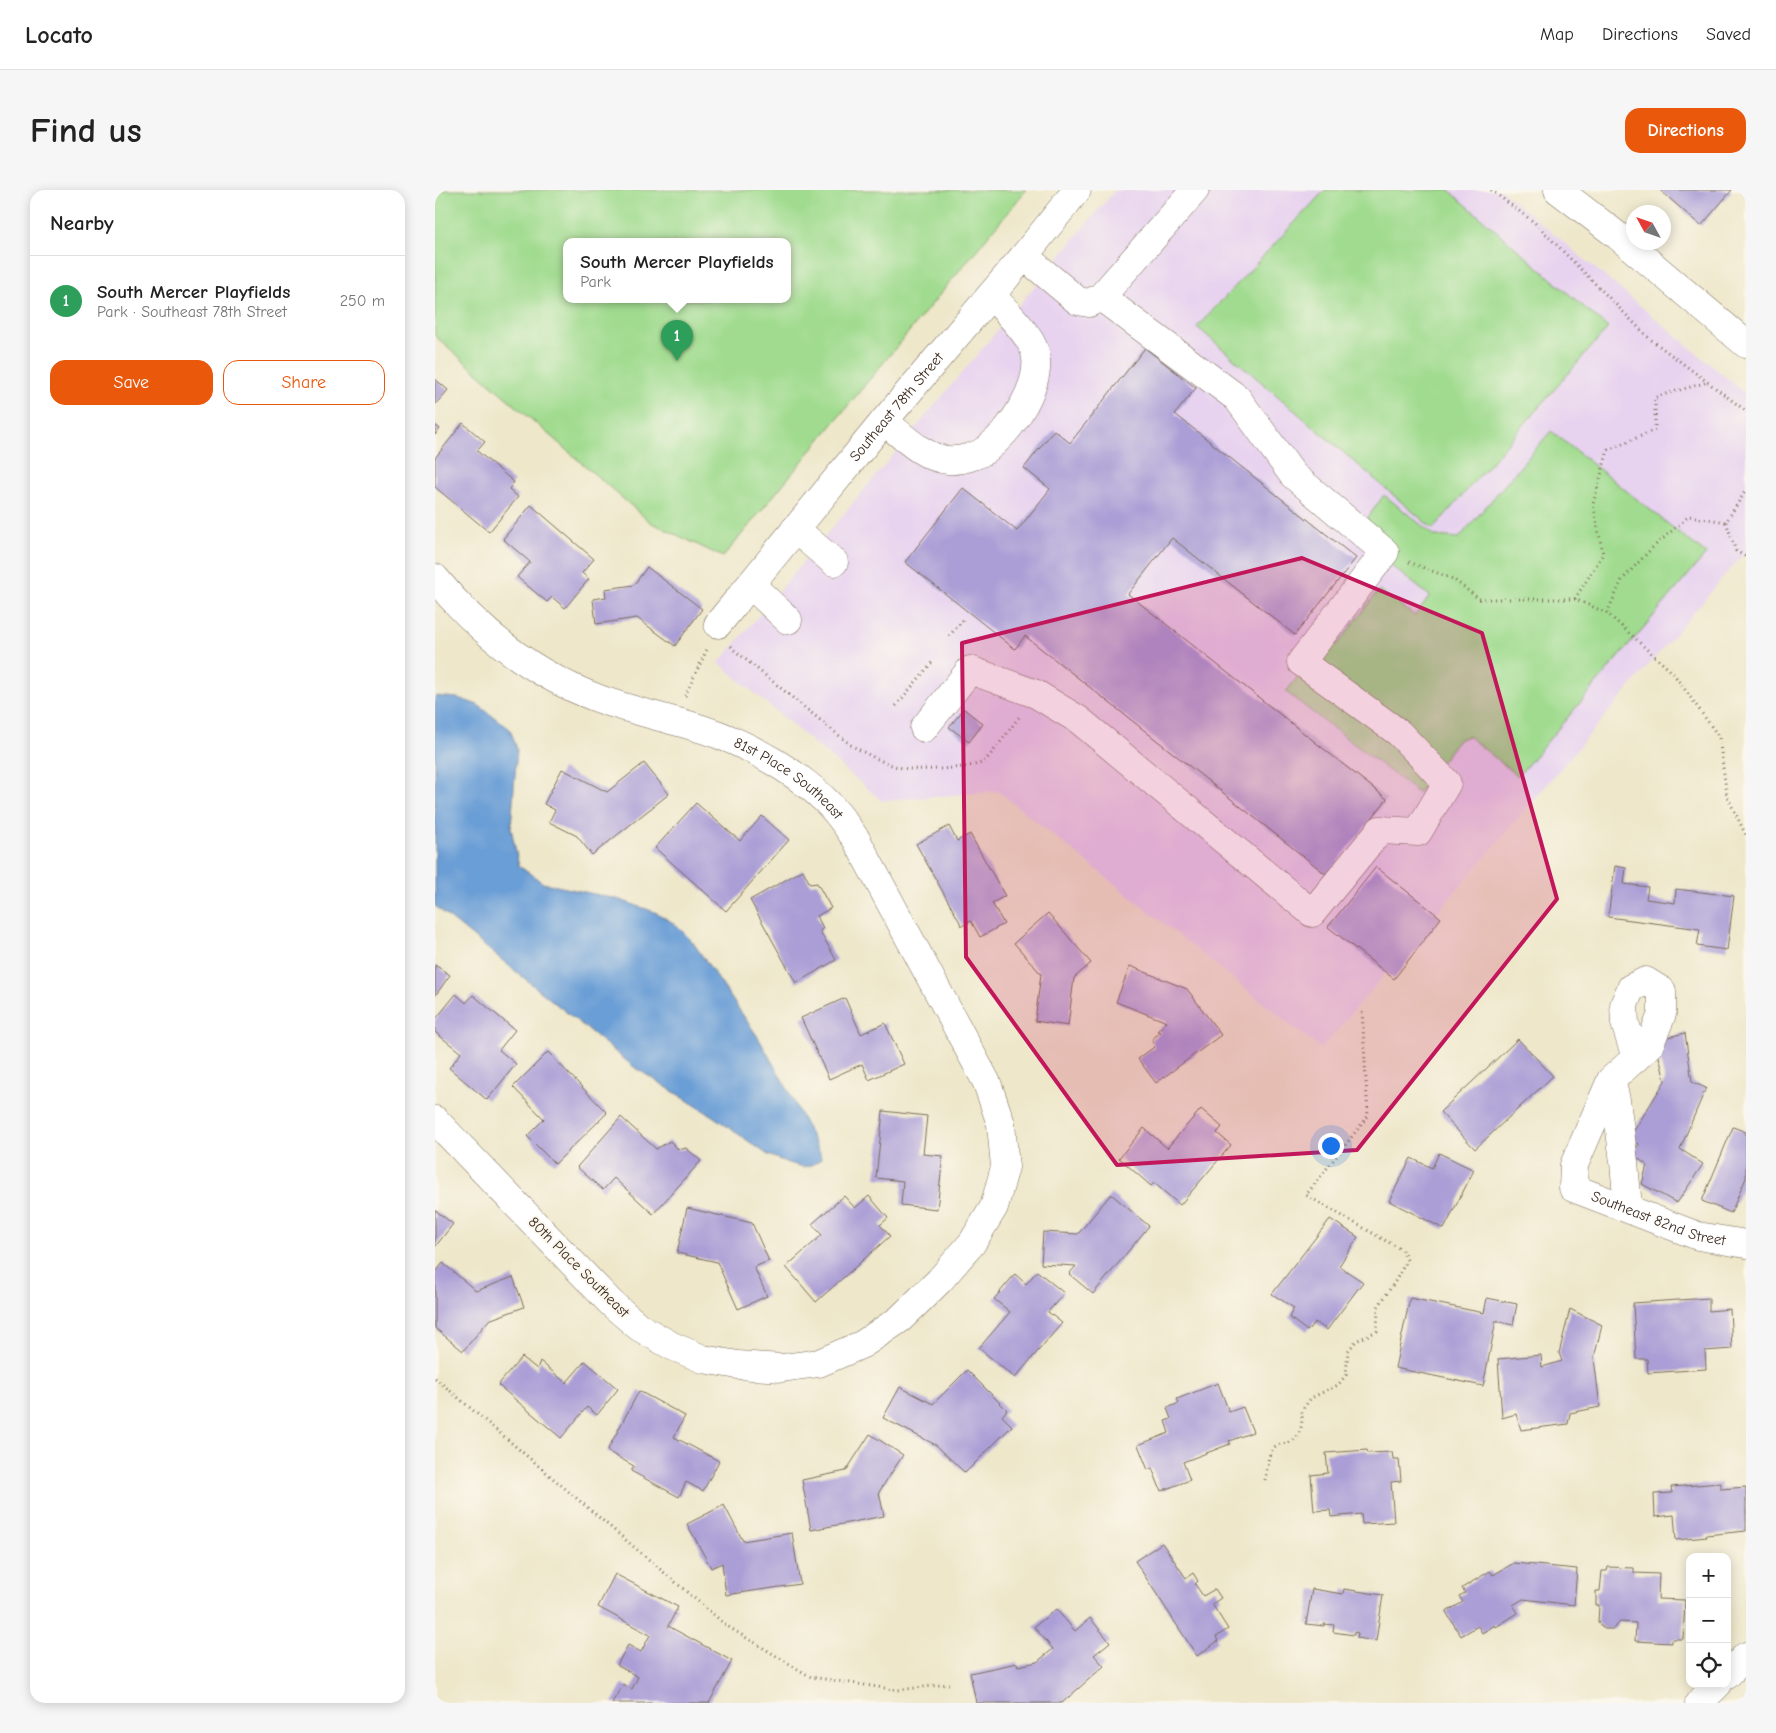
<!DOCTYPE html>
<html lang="en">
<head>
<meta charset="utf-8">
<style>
	body { margin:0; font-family:"Comic Neue",sans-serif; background:#f6f6f6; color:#222 }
	.controls { position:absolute; right:15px; bottom:15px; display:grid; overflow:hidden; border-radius:10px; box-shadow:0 2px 12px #0003 }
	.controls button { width:45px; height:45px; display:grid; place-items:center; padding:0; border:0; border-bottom:1px solid #e0e0e0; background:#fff; color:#222; font:25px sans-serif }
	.compass { position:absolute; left:1191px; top:15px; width:45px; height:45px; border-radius:50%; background:#fff; box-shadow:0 2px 12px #0003; rotate:310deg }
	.you { position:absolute; left:895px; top:955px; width:18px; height:18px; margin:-12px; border:4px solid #fff; border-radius:50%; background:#1a73e8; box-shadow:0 0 0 8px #1a73e833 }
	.badge { display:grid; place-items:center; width:32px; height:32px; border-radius:50%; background:#ea580c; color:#fff; font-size:16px; font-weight:700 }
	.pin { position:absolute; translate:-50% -41px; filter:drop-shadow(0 1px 2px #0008) }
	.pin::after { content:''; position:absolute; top:26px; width:18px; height:15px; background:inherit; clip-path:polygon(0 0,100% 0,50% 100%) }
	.popup { position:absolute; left:128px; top:48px; width:228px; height:65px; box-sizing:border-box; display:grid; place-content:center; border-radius:10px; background:#fff; filter:drop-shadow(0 1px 4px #0005); font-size:16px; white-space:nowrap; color:#767676 }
	.popup b { font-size:19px; color:#222 }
	.popup::after { content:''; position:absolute; left:50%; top:100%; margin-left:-10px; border:10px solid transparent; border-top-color:#fff }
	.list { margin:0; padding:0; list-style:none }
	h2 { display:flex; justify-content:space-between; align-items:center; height:65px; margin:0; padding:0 20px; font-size:21px }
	h2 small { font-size:16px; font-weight:400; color:#767676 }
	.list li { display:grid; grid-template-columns:32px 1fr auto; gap:15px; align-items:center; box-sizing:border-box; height:90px; padding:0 20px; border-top:1px solid #e0e0e0 }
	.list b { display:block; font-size:19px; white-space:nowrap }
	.list p { margin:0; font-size:16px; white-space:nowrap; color:#767676 }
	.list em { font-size:16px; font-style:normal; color:#767676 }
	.actions { display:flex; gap:10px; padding:15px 20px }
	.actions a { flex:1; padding:11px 0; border:1px solid #ea580c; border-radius:15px; text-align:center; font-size:18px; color:#ea580c }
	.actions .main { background:#ea580c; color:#fff }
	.icon { flex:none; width:28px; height:28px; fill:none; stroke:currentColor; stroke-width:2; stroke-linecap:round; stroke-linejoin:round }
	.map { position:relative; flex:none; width:1311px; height:1513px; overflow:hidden; border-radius:15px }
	header { display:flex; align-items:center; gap:30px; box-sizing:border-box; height:70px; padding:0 25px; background:#fff; border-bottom:1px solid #e0e0e0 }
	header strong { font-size:24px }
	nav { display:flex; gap:28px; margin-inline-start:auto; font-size:18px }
	.intro { display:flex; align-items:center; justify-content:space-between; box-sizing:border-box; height:120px; padding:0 30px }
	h1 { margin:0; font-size:35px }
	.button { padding:12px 22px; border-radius:15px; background:#ea580c; color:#fff; font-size:18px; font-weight:700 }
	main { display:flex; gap:30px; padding:0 30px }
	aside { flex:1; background:#fff; border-radius:15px; box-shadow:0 2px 12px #0003 }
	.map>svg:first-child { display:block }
	.built { fill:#e7d2ef }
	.green { fill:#a0db8f; stroke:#6e8256; fill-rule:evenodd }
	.water { fill:#6b9ed6; stroke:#53647a }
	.building { fill:#ab9ed6 }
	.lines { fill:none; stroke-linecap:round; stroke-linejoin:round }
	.minor-casing { stroke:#7a6c5a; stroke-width:29 }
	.path { stroke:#7a6c5a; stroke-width:3; stroke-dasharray:1 4; stroke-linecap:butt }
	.minor { stroke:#fff; stroke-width:28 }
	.marked { fill:#c2185b; fill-opacity:0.2; stroke:#c2185b; stroke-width:4; stroke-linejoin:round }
	.labels { text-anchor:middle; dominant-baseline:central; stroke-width:4; stroke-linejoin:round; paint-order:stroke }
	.street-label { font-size:15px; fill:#3b2a1e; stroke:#fbf7ec }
</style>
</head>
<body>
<header>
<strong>Locato</strong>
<nav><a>Map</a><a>Directions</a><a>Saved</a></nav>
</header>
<div class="intro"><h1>Find us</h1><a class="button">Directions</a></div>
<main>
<aside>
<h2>Nearby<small></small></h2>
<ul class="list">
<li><span class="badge" style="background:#2e9e5b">1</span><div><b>South Mercer Playfields</b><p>Park · Southeast 78th Street</p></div><em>250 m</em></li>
</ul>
<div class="actions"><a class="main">Save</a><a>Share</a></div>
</aside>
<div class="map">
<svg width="1311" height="1513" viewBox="0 0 1311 1513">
	<rect width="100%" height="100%" fill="#fbf7ec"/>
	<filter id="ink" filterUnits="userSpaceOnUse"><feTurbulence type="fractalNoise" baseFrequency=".02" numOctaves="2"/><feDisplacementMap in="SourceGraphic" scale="10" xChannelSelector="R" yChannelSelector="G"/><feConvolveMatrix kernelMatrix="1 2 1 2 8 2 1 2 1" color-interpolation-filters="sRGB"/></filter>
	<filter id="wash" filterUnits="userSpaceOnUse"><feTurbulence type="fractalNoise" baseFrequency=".0096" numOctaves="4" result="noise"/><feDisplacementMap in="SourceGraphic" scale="20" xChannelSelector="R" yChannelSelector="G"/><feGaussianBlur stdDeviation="1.12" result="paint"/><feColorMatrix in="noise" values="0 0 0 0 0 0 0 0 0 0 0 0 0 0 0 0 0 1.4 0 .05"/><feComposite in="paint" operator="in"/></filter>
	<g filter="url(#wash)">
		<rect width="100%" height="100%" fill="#eee7ca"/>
		<!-- built -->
		<polygon class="built" points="680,0 1066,0 1311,204 1311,361 886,859 563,601 447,611 284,473"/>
		<!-- green -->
		<g class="green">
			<path d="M0,0H591L288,367L215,332L0,146ZM132,52H352V110H132Z"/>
			<polygon points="890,0 1014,0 1173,138 998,339 762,137"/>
			<polygon points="1116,241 1271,364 1083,586 1033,546 1023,550 983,603 851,502 892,449 901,456 944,400 980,426 995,406 929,355 931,330 949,305 1000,346 1024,348"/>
		</g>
		<!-- water -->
		<polygon class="water" points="0,506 23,508 43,515 75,539 82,559 76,638 84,676 108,693 182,709 220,722 240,734 257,751 323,847 353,900 385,963 386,969 377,975 369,977 353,973 333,965 279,927 199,877 0,716"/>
		<g id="blocks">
			<!-- building -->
			<g class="building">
				<polygon points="1225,0 1297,0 1266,36"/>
				<polygon points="710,158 761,198 740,224 921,368 860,445 737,348 693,404 952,609 892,685 590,446 580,459 470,372 528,298 582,341 615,299 589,278 619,240 635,253"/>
				<polygon points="0,189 13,200 0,215"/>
				<polygon points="28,233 50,252 42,261 79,292 74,299 83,307 54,342 0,297 0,268"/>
				<polygon points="0,235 5,239 0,245"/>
				<polygon points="96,315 159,369 147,383 154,389 130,418 117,407 112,412 82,387 95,372 68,349"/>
				<polygon points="212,377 267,419 240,456 202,428 161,434 158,409 171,407 170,399 199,395"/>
				<polygon points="529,519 548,534 534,552 514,537"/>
				<polygon points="209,573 234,604 157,665 142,646 114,632 120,620 109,614 127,579 172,602"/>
				<polygon points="261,613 305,651 327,626 354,650 291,721 220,658"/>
				<polygon points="514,636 522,651 535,644 570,706 557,713 569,734 545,747 536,731 527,736 481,654"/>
				<polygon points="1180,676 1191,678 1189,694 1213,697 1211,709 1240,713 1241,699 1299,706 1292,760 1262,756 1265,739 1173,727"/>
				<polygon points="941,677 1006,728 959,789 893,737"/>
				<polygon points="368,680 375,694 382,693 396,718 382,726 388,738 385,741 401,770 361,793 315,710"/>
				<polygon points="613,723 656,773 639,788 633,836 600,831 606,784 579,753"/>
				<polygon points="0,775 15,785 0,806"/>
				<polygon points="695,776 752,799 786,845 721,893 703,869 719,857 717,849 726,842 722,841 732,832 681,812"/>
				<polygon points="21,804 31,813 38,805 80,840 64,860 81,874 52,910 14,878 26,863 0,842 0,830"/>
				<polygon points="410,808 426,844 450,833 469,874 434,890 427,874 394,889 366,828"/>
				<polygon points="1250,843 1257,892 1271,898 1245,959 1268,974 1242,1013 1207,994 1212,975 1197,964 1204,954 1195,947 1230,891 1220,850"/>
				<polygon points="1083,849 1118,886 1040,959 1005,922"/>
				<polygon points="113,862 172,923 120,974 92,946 109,929 78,897"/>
				<polygon points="766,919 787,937 782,943 796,955 745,1015 719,993 716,996 684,968 709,938 732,958"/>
				<polygon points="448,921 492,926 488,964 508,966 502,1019 466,1015 468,991 441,988"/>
				<polygon points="186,927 221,959 235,951 244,960 251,958 266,971 218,1024 179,988 168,1000 142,977"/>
				<polygon points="1298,937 1311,942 1311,988 1296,1023 1267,1011"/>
				<polygon points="1004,963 1039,980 1009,1039 954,1011 976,968 997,978"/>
				<polygon points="676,1004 714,1036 658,1104 634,1084 641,1076 606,1074 608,1042 643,1044"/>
				<polygon points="409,1006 420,1018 434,1006 453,1028 445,1035 455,1046 381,1112 351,1077 387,1045 377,1034"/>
				<polygon points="252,1018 317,1033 334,1071 319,1077 332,1106 303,1119 282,1072 242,1063"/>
				<polygon points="0,1020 18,1034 0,1057"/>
				<polygon points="895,1029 923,1047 904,1076 928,1092 892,1140 880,1132 872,1141 854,1127 859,1118 837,1104"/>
				<polygon points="8,1073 41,1101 78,1087 89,1117 54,1130 28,1161 0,1138 0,1083"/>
				<polygon points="602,1081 629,1103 613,1122 627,1133 580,1188 544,1158 575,1122 559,1109 580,1084 591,1094"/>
				<polygon points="975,1108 1049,1123 1052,1108 1082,1114 1078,1135 1061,1131 1048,1196 960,1178"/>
				<polygon points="1274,1108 1274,1121 1295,1119 1297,1159 1270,1161 1271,1179 1213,1183 1212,1169 1201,1169 1198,1113"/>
				<polygon points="1135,1119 1167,1135 1159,1168 1165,1217 1135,1223 1133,1234 1086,1240 1081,1224 1067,1228 1063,1169 1106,1165 1107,1177 1127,1171 1124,1163"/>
				<polygon points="87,1167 102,1179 105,1171 131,1193 150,1171 183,1199 162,1225 152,1217 126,1248 63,1195"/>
				<polygon points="532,1180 572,1220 567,1226 577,1236 530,1283 501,1255 448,1228 465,1197 498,1214"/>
				<polygon points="783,1193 794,1222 808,1217 818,1242 794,1251 795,1254 748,1272 755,1290 726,1301 717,1278 713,1280 703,1255 734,1243 730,1231 736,1229 732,1218 744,1213 742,1209"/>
				<polygon points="204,1201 250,1226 239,1247 284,1271 268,1301 251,1292 244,1307 196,1281 199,1276 172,1261"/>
				<polygon points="435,1244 468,1265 444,1302 449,1326 376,1340 367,1290 411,1281"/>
				<polygon points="932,1260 933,1263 957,1262 958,1269 964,1269 966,1291 956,1292 959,1332 927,1334 926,1324 896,1327 895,1320 879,1321 876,1285 893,1283 891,1263"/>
				<polygon points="1286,1293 1286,1299 1311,1297 1311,1341 1271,1345 1272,1347 1241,1350 1239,1325 1220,1327 1219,1304 1237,1303 1236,1297"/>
				<polygon points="289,1315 308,1351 357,1343 365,1394 291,1405 287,1373 276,1378 252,1334"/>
				<polygon points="727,1353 751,1388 758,1383 763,1391 760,1394 768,1406 780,1399 786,1408 777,1414 793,1439 781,1447 783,1451 762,1466 700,1371"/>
				<polygon points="1079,1373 1142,1379 1139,1415 1088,1409 1078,1415 1083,1423 1061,1437 1060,1435 1047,1443 1043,1436 1026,1446 1011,1422 1028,1412 1024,1406 1030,1403 1027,1398 1055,1381 1058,1385"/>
				<polygon points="1173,1377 1199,1378 1199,1383 1224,1384 1223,1409 1250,1410 1248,1449 1237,1449 1237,1453 1200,1451 1201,1433 1185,1432 1178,1439 1170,1439 1163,1433 1164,1415 1161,1415 1161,1401 1165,1401 1167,1381 1172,1381"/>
				<polygon points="180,1384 243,1417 233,1436 297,1471 274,1513 177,1513 188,1494 197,1499 203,1487 182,1475 193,1455 206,1462 215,1445 163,1417"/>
				<polygon points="877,1399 908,1404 909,1399 948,1405 941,1451 922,1448 923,1443 919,1442 919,1445 898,1442 899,1435 889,1434 889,1436 871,1434"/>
				<polygon points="621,1419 640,1441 655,1428 675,1452 659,1465 669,1476 627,1513 541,1513 535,1483 582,1473 583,1476 602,1472 618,1459 599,1437"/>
			</g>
		</g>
	</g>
	<g filter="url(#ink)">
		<use href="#blocks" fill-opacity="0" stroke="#7a6c5a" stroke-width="1"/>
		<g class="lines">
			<!-- minor casing -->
			<g class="minor-casing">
				<g id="minor">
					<polyline points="1123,0 1183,46 1311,154"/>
					<polyline points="589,66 643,111 654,113 666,107 760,0"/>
					<path d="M449,231C468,246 488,268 513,270C525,271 544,266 553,258C577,239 608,194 600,162C595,144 569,119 556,105"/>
					<polyline points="360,339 399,372"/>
					<path id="s1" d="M0,388C43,441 98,484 162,508C196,521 233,528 267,539C312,553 371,586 401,622C408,630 414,640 421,649L552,893L566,934L570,977L559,1017L537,1053L504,1091L465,1129L428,1154L384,1173L347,1178L303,1175L268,1169L237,1156L204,1137L176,1113L0,930"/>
					<polyline points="316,395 353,430"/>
					<path id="s2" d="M283,434L449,231L589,66L642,0"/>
					<polyline points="489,538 535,480 601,504 644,530 877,723 945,640 983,642 1012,593 964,543 866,472 950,362 858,285 802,208 666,107"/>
					<path id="s3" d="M1201,868L1190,833L1189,815L1196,798L1211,791L1227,801V824L1214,856L1176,890L1139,975L1138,998L1263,1046L1311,1054"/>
					<polyline points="1176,890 1181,910 1189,972 1193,1018"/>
					<polyline points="1292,1485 1311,1466"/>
					<polyline points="1264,1513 1283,1494"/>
				</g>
			</g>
			<!-- path -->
			<g class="path">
				<polyline points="1056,0 1100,33 1215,149 1311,221"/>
				<polyline points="1291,332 1301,361 1311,367"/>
				<polyline points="974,372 1018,389 1044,409 1140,409 1172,423 1238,483 1284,547 1292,606 1311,645"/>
				<polyline points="1140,409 1168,364 1158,314 1173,260 1220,240 1220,207 1273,192"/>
				<polyline points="1172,423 1187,390 1216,359 1254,326 1291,332 1311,300"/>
				<polyline points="514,446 529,429"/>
				<path d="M296,456L299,460L417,556C433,564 449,574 467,578C481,581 536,579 548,572C554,569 578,535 584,527"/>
				<polyline points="250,506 273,457"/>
				<polyline points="461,516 498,471"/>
				<polyline points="0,1188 292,1436 376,1487 463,1500 514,1494"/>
				<path d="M830,1290C832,1282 832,1266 838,1259C843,1252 848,1255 855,1252C868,1246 867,1231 867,1220L876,1208L903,1195L911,1185L913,1161L921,1151L942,1141L943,1117L961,1090L972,1070L967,1060L871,1005L933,926L927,819"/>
			</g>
			<!-- minor -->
			<use href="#minor" class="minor"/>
		</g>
	</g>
	<!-- marked area -->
	<path class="marked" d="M867,368L1047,443L1122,709L922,960L682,975L531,767L527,453Z"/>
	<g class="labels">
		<!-- street labels -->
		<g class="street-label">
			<text stroke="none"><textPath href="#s2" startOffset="281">Southeast 78th Street</textPath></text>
			<text stroke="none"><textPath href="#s1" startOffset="414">81st Place Southeast</textPath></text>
			<text stroke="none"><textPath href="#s3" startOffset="424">Southeast 82nd Street</textPath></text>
			<text transform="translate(144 1077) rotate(45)">80th Place Southeast</text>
		</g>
	</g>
</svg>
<div class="controls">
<button>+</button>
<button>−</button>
<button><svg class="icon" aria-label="locate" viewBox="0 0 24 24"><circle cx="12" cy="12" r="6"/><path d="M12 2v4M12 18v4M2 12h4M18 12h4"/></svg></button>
</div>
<svg class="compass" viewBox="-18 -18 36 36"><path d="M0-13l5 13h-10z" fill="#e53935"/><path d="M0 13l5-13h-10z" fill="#767676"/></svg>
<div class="you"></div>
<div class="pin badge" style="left:242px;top:171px;background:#2e9e5b">1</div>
<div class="popup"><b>South Mercer Playfields</b>Park</div>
</div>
</main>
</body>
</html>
